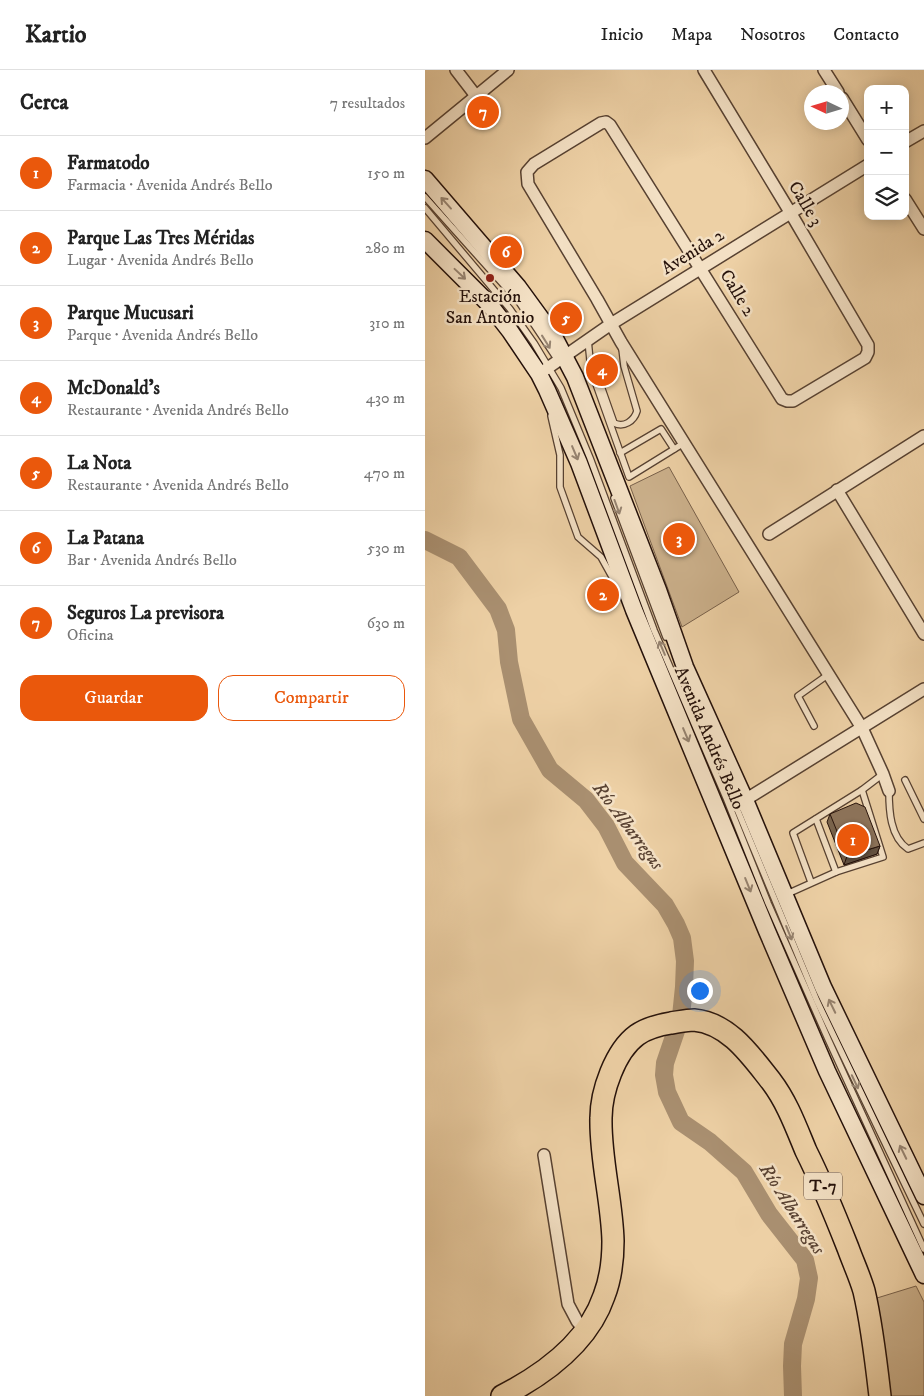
<!DOCTYPE html>
<html lang="es">
<head>
<meta charset="utf-8">
<style>
	body { margin:0; font-family:"IM FELL DW Pica",serif; background:#f6f6f6; color:#222 }
	.controls { position:absolute; right:15px; top:15px; display:grid; overflow:hidden; border-radius:10px; box-shadow:0 2px 12px #0003 }
	.controls button { width:45px; height:45px; display:grid; place-items:center; padding:0; border:0; border-bottom:1px solid #e0e0e0; background:#fff; color:#222; font:25px sans-serif }
	.compass { position:absolute; left:379px; top:15px; width:45px; height:45px; border-radius:50%; background:#fff; box-shadow:0 2px 12px #0003; rotate:274deg }
	.you { position:absolute; left:274px; top:920px; width:18px; height:18px; margin:-12px; border:4px solid #fff; border-radius:50%; background:#1a73e8; box-shadow:0 0 0 8px #1a73e833 }
	.badge { display:grid; place-items:center; width:32px; height:32px; border-radius:50%; background:#ea580c; color:#fff; font-size:16px; font-weight:700 }
	.pin { position:absolute; translate:-50% -50%; border:2px solid #fff; box-shadow:0 1px 5px #0006 }
	.list { margin:0; padding:0; list-style:none }
	h2 { display:flex; justify-content:space-between; align-items:center; height:65px; margin:0; padding:0 20px; font-size:21px }
	h2 small { font-size:16px; font-weight:400; color:#767676 }
	.list li { display:grid; grid-template-columns:32px 1fr auto; gap:15px; align-items:center; box-sizing:border-box; height:75px; padding:0 20px; border-top:1px solid #e0e0e0 }
	.list b { display:block; font-size:19px; white-space:nowrap }
	.list p { margin:0; font-size:16px; white-space:nowrap; color:#767676 }
	.list em { font-size:16px; font-style:normal; color:#767676 }
	.actions { display:flex; gap:10px; padding:15px 20px }
	.actions a { flex:1; padding:11px 0; border:1px solid #ea580c; border-radius:15px; text-align:center; font-size:18px; color:#ea580c }
	.actions .main { background:#ea580c; color:#fff }
	.icon { flex:none; width:28px; height:28px; fill:none; stroke:currentColor; stroke-width:2; stroke-linecap:round; stroke-linejoin:round }
	.map { position:relative; flex:none; width:499px; height:1326px; overflow:hidden }
	header { display:flex; align-items:center; gap:30px; box-sizing:border-box; height:70px; padding:0 25px; background:#fff; border-bottom:1px solid #e0e0e0 }
	header strong { font-size:24px }
	nav { display:flex; gap:28px; margin-inline-start:auto; font-size:18px }
	main { display:flex }
	aside { flex:1; background:#fff }
	.map>svg:first-child { display:block }
	.green { fill:#cbb08b; stroke:#78604a }
	.lines { fill:none; stroke-linecap:round; stroke-linejoin:round }
	.river { stroke:#a98f70; stroke-width:18 }
	.lane-casing { stroke:#574131; stroke-width:8 }
	.street-casing { stroke:#574131; stroke-width:14 }
	.secondary-casing { stroke:#25110a; stroke-width:19 }
	.highway-casing { stroke:#25110a; stroke-width:24 }
	.lane { stroke:#f3e0c4; stroke-width:5.5 }
	.street { stroke:#f3e0c4; stroke-width:11 }
	.secondary { stroke:#f3e0c4; stroke-width:16 }
	.highway { stroke:#edd0a5; stroke-width:21 }
	.wall { fill:#79644e; stroke:#25110a }
	.shaded-wall { fill:#635140; stroke:#25110a }
	.building { fill:#8d745b; stroke:#25110a }
	.oneway { stroke:#968370 }
	.poi-dot { fill:#8f2418; stroke:#f3e0c4; stroke-width:2 }
	.labels { text-anchor:middle; dominant-baseline:central; stroke-width:5; stroke-linejoin:round; paint-order:stroke }
	.shield { fill:#f3e0c4; stroke:#634f42; stroke-width:1 }
	.shield-label { font-size:16px; font-weight:bold; fill:#25110a }
	.street-label { font-size:18px; fill:#25110a; stroke:#f3e0c4 }
	.poi-label { font-size:18px; fill:#25110a; stroke:#f3e0c4 }
	.water-label { font-size:19px; font-style:italic; fill:#5a4333; stroke:#f3e0c4 }
</style>
</head>
<body>
<header>
<strong>Kartio</strong>
<nav><a>Inicio</a><a>Mapa</a><a>Nosotros</a><a>Contacto</a></nav>
</header>
<main>
<aside>
<h2>Cerca<small>7 resultados</small></h2>
<ul class="list">
<li><span class="badge">1</span><div><b>Farmatodo</b><p>Farmacia · Avenida Andrés Bello</p></div><em>150 m</em></li>
<li><span class="badge">2</span><div><b>Parque Las Tres Méridas</b><p>Lugar · Avenida Andrés Bello</p></div><em>280 m</em></li>
<li><span class="badge">3</span><div><b>Parque Mucusari</b><p>Parque · Avenida Andrés Bello</p></div><em>310 m</em></li>
<li><span class="badge">4</span><div><b>McDonald's</b><p>Restaurante · Avenida Andrés Bello</p></div><em>430 m</em></li>
<li><span class="badge">5</span><div><b>La Nota</b><p>Restaurante · Avenida Andrés Bello</p></div><em>470 m</em></li>
<li><span class="badge">6</span><div><b>La Patana</b><p>Bar · Avenida Andrés Bello</p></div><em>530 m</em></li>
<li><span class="badge">7</span><div><b>Seguros La previsora</b><p>Oficina</p></div><em>630 m</em></li>
</ul>
<div class="actions"><a class="main">Guardar</a><a>Compartir</a></div>
</aside>
<div class="map">
<svg width="499" height="1326" viewBox="0 0 499 1326">
	<rect width="100%" height="100%" fill="#edd0a5"/>
	<filter id="stains"><feTurbulence type="fractalNoise" baseFrequency=".004" numOctaves="4"/><feColorMatrix values="0 0 0 0 .2 0 0 0 0 .09 0 0 0 0 .02 0 0 0 .5 -.17"/></filter>
	<radialGradient id="worn" r=".72"><stop offset=".6" stop-color="#630" stop-opacity="0"/><stop offset="1" stop-color="#630" stop-opacity=".3"/></radialGradient>
	<!-- green -->
	<g class="green">
		<polygon points="244,397 314,522 257,557 205,416"/>
		<polygon points="491,1216 499,1232 499,1326 458,1326 452,1228"/>
	</g>
	<g class="lines">
		<!-- river -->
		<polyline class="river" points="0,470 34,487 73,539 81,560 84,592 96,649 125,700 161,730 181,756 200,793 240,835 251,854 257,868 260,891 259,917 256,946 240,993 239,1005 242,1022 256,1052 285,1072 319,1102 344,1144 380,1190 384,1208 381,1229 368,1274 367,1296 368,1326"/>
		<!-- lane casing -->
		<g class="lane-casing">
			<g id="lane">
				<polyline points="0,127 94,232 134,292"/>
				<polyline points="0,138 85,239 109,273 136,318 165,388 229,560 302,730 343,833 403,969 499,1179"/>
				<polyline points="163,270 166,300 204,407 259,373"/>
				<path d="M171,302L189,353C199,358 209,351 212,341L199,296L197,279"/>
				<polyline points="126,346 135,385 135,417 153,467 176,487 191,514"/>
				<polyline points="195,383 236,359 249,379"/>
				<polyline points="189,428 241,567"/>
				<polyline points="270,638 392,931 499,1154"/>
				<polyline points="389,656 373,626 404,604"/>
				<polyline points="480,710 499,749"/>
				<path d="M464,721C464,740 465,767 483,779L499,773"/>
				<polyline points="391,749 411,802"/>
				<polyline points="386,812 368,763 437,720 458,704"/>
				<polyline points="362,824 411,802 458,787 437,720"/>
			</g>
		</g>
		<!-- street casing -->
		<g class="street-casing">
			<g id="street">
				<polyline points="31,0 51,26"/>
				<polyline points="279,0 365,142 443,275 443,282 440,288 368,331 362,331 357,329 185,55 181,52 176,53 109,94 102,102 103,114 172,229 196,272 437,658 458,704 464,721"/>
				<polyline points="399,0 413,22"/>
				<polyline points="417,28 443,70"/>
				<polyline points="0,68 83,0"/>
				<polyline points="480,72 499,61"/>
				<polyline points="480,129 499,159"/>
				<polyline points="114,304 186,254 443,95"/>
				<polyline points="412,420 499,564"/>
				<polyline points="344,464 499,366"/>
				<polyline points="320,730 499,619"/>
				<polyline points="119,1085 143,1234 152,1251 161,1262"/>
			</g>
		</g>
		<!-- secondary casing -->
		<g class="secondary-casing">
			<g id="secondary">
				<polyline points="0,109 93,217 128,265 150,307 233,520 260,597 320,730 398,917 499,1126"/>
				<polyline points="0,170 64,234 85,261 114,304 122,320 154,393 209,540 342,861 402,1001 499,1205"/>
			</g>
		</g>
		<!-- highway casing -->
		<g class="highway-casing">
			<path id="highway" d="M77,1326C120,1304 163,1273 179,1226C186,1208 188,1190 188,1171C187,1130 175,1089 176,1048C176,1022 190,981 212,965C222,958 234,955 246,953C253,952 262,950 269,950C304,953 326,986 346,1011C362,1032 371,1057 381,1081C397,1113 410,1145 423,1178C428,1192 435,1207 439,1221C447,1255 451,1291 455,1326"/>
		</g>
		<!-- lane -->
		<use href="#lane" class="lane"/>
		<!-- street -->
		<use href="#street" class="street"/>
		<!-- secondary -->
		<use href="#secondary" class="secondary"/>
		<!-- highway -->
		<use href="#highway" class="highway"/>
	</g>
	<!-- wall -->
	<polygon class="wall" points="405,744 455,776 452,784 419,795 402,752"/>
	<!-- shaded-wall -->
	<polygon class="shaded-wall" points="455,776 452,784 419,795 422,786"/>
	<!-- building -->
	<polygon class="building" points="431,733 440,737 455,776 422,786 405,744"/>
	<!-- one-way arrows -->
	<defs><path id="oneway-shaft" d="M-6 0H5M1.5-3L5.5 0L1.5 3" fill="none" stroke-width="1.6" stroke-linecap="round" stroke-linejoin="round" transform="scale(1.25)"/></defs>
	<g class="oneway">
		<use href="#oneway-shaft" transform="translate(21 133) rotate(-132)"/>
		<use href="#oneway-shaft" transform="translate(35 204) rotate(43)"/>
		<use href="#oneway-shaft" transform="translate(121 272) rotate(58)"/>
		<use href="#oneway-shaft" transform="translate(150 383) rotate(67)"/>
		<use href="#oneway-shaft" transform="translate(192 437) rotate(70)"/>
		<use href="#oneway-shaft" transform="translate(237 578) rotate(-113)"/>
		<use href="#oneway-shaft" transform="translate(261 665) rotate(67)"/>
		<use href="#oneway-shaft" transform="translate(323 815) rotate(68)"/>
		<use href="#oneway-shaft" transform="translate(364 863) rotate(68)"/>
		<use href="#oneway-shaft" transform="translate(407 936) rotate(-116)"/>
		<use href="#oneway-shaft" transform="translate(430 1012) rotate(65)"/>
		<use href="#oneway-shaft" transform="translate(478 1082) rotate(-116)"/>
	</g>
	<!-- markers -->
	<circle class="poi-dot" cx="65" cy="208" r="5"/>
	<g class="labels">
		<!-- shield labels -->
		<rect class="shield" x="379" y="1102.5" width="38" height="27" rx="4"/>
		<g class="shield-label">
			<text x="398" y="1116">T-7</text>
		</g>
		<!-- street labels -->
		<g class="street-label">
			<text transform="translate(380 134) rotate(59)">Calle 3</text>
			<text transform="translate(268 182) rotate(-32)">Avenida 2</text>
			<text transform="translate(312 223) rotate(59)">Calle 2</text>
			<text transform="translate(284 668) rotate(67)">Avenida Andrés Bello</text>
		</g>
		<!-- poi labels -->
		<g class="poi-label">
			<text x="65" y="227">Estación<tspan x="65" dy="21">San Antonio</tspan></text>
		</g>
		<!-- water labels -->
		<g class="water-label">
			<text transform="translate(203 756) rotate(53)">Río Albarregas</text>
			<text transform="translate(367 1139) rotate(57)">Río Albarregas</text>
		</g>
	</g>
	<rect width="100%" height="100%" filter="url(#stains)"/>
	<rect width="100%" height="100%" fill="url(#worn)"/>
</svg>
<div class="controls">
<button>+</button>
<button>−</button>
<button><svg class="icon" aria-label="layers" viewBox="0 0 24 24"><path d="M12 4l9 5-9 5-9-5zM3 14l9 5 9-5"/></svg></button>
</div>
<svg class="compass" viewBox="-18 -18 36 36"><path d="M0-13l5 13h-10z" fill="#e53935"/><path d="M0 13l5-13h-10z" fill="#767676"/></svg>
<div class="you"></div>
<div class="pin badge" style="left:428px;top:770px">1</div>
<div class="pin badge" style="left:178px;top:525px">2</div>
<div class="pin badge" style="left:254px;top:469px">3</div>
<div class="pin badge" style="left:177px;top:300px">4</div>
<div class="pin badge" style="left:141px;top:248px">5</div>
<div class="pin badge" style="left:81px;top:182px">6</div>
<div class="pin badge" style="left:58px;top:42px">7</div>
</div>
</main>
</body>
</html>
